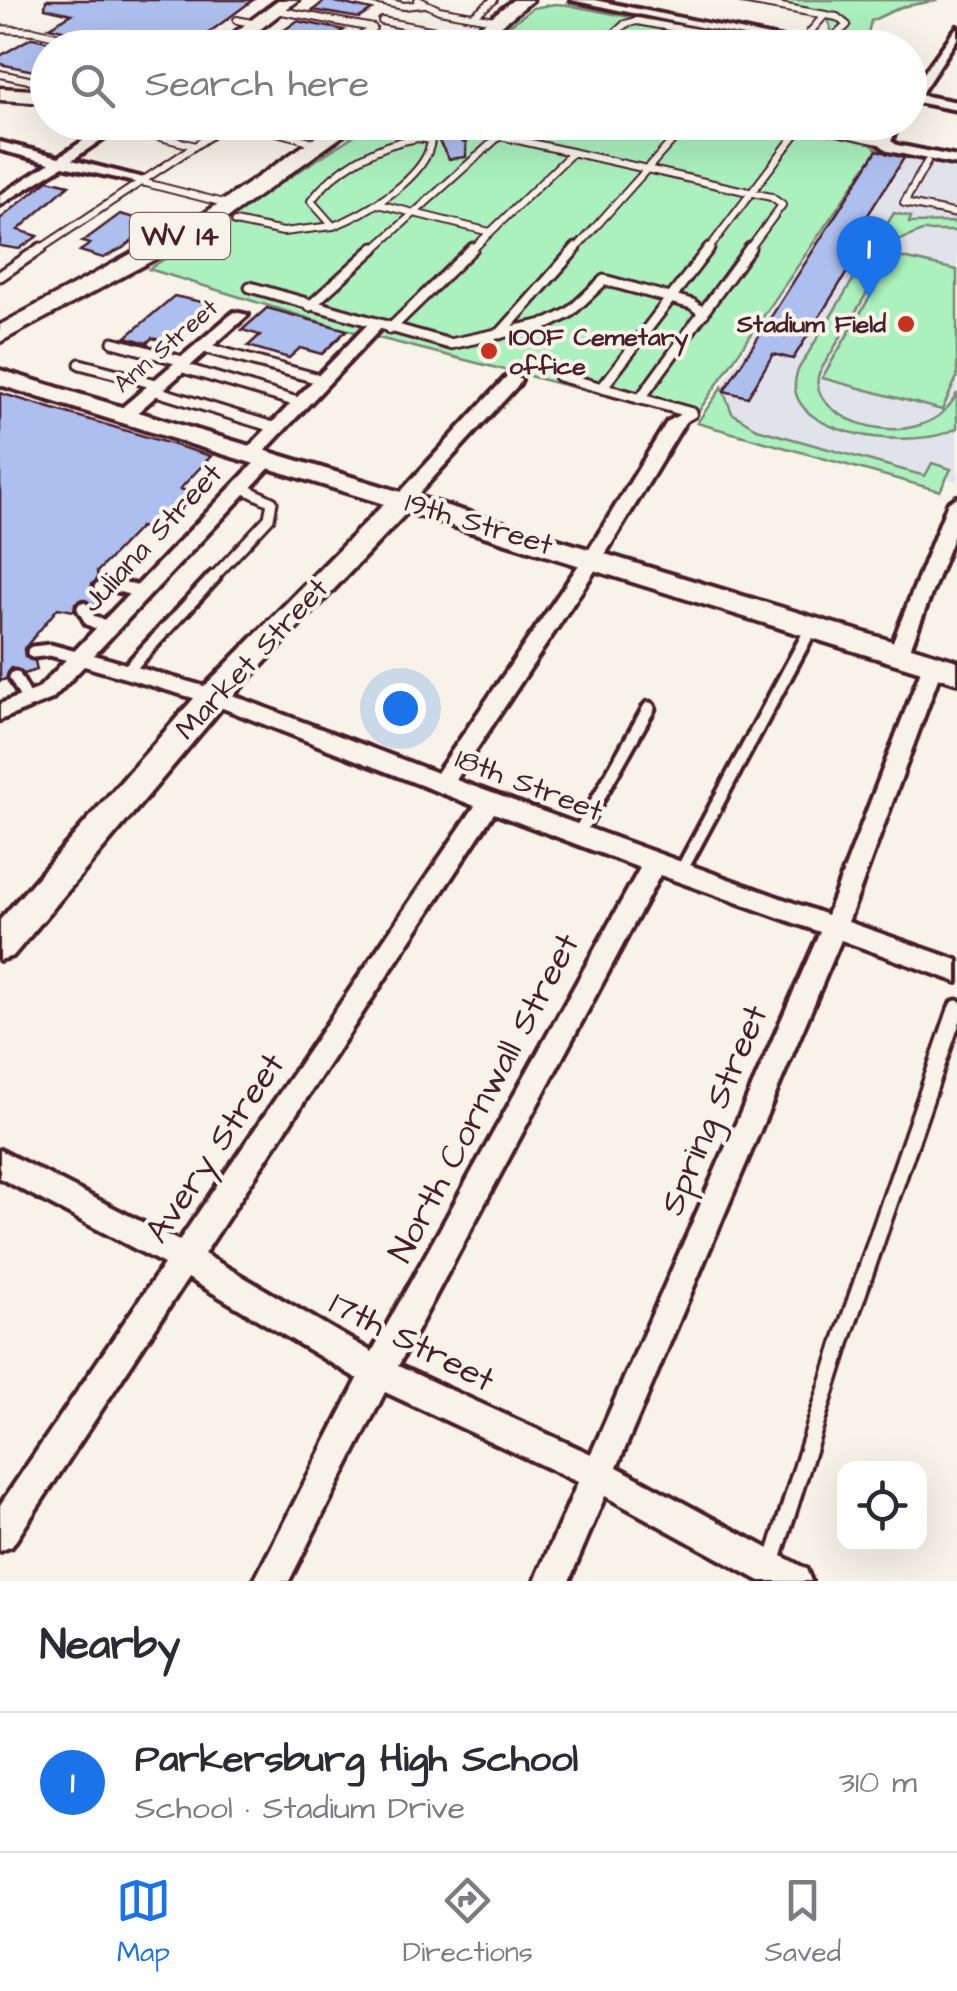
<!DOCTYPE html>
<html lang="en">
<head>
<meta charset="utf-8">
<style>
	body { margin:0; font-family:"Architects Daughter",sans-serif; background:#f7f7f7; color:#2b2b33 }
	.controls { position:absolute; right:30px; bottom:30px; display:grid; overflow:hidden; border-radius:20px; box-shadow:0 10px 40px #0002 }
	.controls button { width:90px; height:90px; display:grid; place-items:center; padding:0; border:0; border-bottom:2px solid #e1e1e2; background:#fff; color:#2b2b33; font:50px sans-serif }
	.you { position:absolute; left:400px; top:708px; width:35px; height:35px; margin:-25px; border:8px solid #fff; border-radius:50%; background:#1a73e8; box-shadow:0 0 0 15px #1a73e833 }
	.badge { display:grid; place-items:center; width:65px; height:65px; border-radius:50%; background:#1a73e8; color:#fff; font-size:32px; font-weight:700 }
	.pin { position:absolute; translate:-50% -82px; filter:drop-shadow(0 2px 5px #0008) }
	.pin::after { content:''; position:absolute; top:52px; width:35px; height:30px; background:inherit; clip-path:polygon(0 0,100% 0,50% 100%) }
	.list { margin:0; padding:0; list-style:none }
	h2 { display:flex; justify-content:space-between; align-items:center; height:130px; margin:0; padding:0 40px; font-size:42px }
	h2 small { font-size:32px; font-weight:400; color:#7c7c81 }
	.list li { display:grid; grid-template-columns:65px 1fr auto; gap:30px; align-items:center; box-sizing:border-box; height:140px; padding:0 40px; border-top:2px solid #e1e1e2 }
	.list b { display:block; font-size:38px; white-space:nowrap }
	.list p { margin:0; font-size:32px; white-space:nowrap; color:#7c7c81 }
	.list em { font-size:32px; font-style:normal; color:#7c7c81 }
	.icon { flex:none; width:55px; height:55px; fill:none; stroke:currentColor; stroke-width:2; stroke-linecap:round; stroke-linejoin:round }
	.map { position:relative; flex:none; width:957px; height:1581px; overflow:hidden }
	.search { position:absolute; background:#fff; box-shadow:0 10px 40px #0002; left:30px; right:30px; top:30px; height:110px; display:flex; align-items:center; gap:25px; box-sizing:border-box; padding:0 35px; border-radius:55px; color:#7c7c81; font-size:38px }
	.sheet { height:270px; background:#fff }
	nav { display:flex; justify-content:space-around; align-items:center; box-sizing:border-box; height:140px; border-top:2px solid #e1e1e2; background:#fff; font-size:28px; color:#7c7c81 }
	nav a { display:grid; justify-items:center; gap:5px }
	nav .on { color:#1a73e8 }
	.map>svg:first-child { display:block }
	.built { fill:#e1e3ea }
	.green { fill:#aaf1bd; stroke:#7a8874; stroke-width:2.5 }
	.building { fill:#adbfee; stroke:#4a1f2b; stroke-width:2.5 }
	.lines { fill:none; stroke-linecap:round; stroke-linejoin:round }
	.lane-far3-casing { stroke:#4a1f2b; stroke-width:10 }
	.lane-far2-casing { stroke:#4a1f2b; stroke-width:15 }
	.lane-far1-casing { stroke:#4a1f2b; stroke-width:19 }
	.lane-casing { stroke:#4a1f2b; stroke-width:22 }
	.street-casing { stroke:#4a1f2b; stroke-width:8 }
	.secondary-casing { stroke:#4a1f2b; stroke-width:8 }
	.primary-casing { stroke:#4a1f2b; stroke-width:7 }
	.lane-far3 { stroke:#f7f3e8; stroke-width:6 }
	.lane-far2 { stroke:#f7f3e8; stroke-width:9 }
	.lane-far1 { stroke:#f7f3e8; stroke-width:11 }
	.lane { stroke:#f7f3e8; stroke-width:15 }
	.street { fill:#f7f3e8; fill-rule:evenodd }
	.secondary { fill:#f7f3e8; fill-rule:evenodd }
	.primary { fill:#f7f3e8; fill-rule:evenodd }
	.poi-dot { fill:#c8321e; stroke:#f7f3e8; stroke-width:4 }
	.labels { text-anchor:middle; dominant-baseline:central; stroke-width:8; stroke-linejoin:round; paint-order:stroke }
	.far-poi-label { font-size:25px; font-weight:bold; fill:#4a1f2b; stroke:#f7f3e8; text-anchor:end }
	.far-street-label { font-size:25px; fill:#4a1f2b; stroke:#f7f3e8 }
	.shield { fill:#f7f3e8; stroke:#7e5f64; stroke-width:2.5 }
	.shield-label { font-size:28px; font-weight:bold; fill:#4a1f2b }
	.street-label { font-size:30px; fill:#4a1f2b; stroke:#f7f3e8 }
	.near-street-label { font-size:35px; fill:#4a1f2b; stroke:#f7f3e8 }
</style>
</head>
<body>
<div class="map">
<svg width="957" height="1581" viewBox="0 0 957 1581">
	<rect width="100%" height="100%" fill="#f7f3e8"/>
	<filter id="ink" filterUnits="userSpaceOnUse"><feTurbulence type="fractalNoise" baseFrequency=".01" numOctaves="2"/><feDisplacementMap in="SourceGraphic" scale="20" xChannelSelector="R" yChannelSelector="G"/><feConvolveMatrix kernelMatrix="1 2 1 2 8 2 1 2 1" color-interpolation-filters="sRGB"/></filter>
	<g filter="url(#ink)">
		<!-- built -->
		<polygon class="built" points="880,145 957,161 957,481 946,478 940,491 697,423"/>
		<!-- green -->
		<g class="green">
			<polygon points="775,0 939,0 901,7 871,21 866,41 833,38 828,18 789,9"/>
			<polygon points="555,4 567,5 787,47 478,48 533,8"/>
			<polygon points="373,123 880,123 869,139 877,150 694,418 347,330 149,269"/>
			<path d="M894,213L911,217L909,223L957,222V231H922L898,241L819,373C803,422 926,460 957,393V428C914,453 769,435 799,368Z"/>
			<polygon points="894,256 957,270 957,377 942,410 822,378"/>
			<polygon points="722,387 732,413 757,429 925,476 932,463 951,469 940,491 697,423"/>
		</g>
		<!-- building -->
		<g class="building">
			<polygon points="46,0 253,0 188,48 115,48 110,41 49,27 72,14 45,8"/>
			<polygon points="326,0 372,10 359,18 313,10"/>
			<polygon points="297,21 344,30 323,45 316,43 309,48 273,38"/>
			<polygon points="31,38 33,38 75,48 48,48 48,74 0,64 0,56"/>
			<polygon points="423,123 466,143 466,157 449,159 436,136"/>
			<polygon points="877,150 904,158 854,237 861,238 850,256 856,258 793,359 773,354 748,397 724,391"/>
			<polygon points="48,180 69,185 18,230 38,236 19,249 0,246 0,219"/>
			<polygon points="120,214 154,223 125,247 103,258 80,251 90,244 82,242"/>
			<polygon points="174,296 211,304 167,342 152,338 147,343 126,337"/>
			<polygon points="267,308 347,330 322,354 300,348 289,358 248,346 260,335 242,330"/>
			<polygon points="0,393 211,456 180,489 195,493 160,532 140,527 97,572 98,579 92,584 91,591 102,597 103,603 93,606 82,599 75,603 74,611 58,608 24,649 25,657 35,661 37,670 24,674 11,668 6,679 0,681"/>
		</g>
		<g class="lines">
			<!-- lane-far3 casing -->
			<g class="lane-far3-casing">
				<g id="lane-far3">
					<polyline points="374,0 404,6 424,4"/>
					<polyline points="418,0 439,10 500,21"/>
					<polyline points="742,0 837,17 847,25 833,38 818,39 810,32 824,16"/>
					<polyline points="276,10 373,28 344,48"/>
					<polyline points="473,16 494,0"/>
					<polyline points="237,20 256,24"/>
					<polyline points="382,21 446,33 448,36 433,48"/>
					<polyline points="0,29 34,31 108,48"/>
					<polyline points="239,37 288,48"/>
					<polyline points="599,48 625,24 637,21 762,44"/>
					<polyline points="0,74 48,84"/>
					<polyline points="191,122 218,129"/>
					<polyline points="240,122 321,144"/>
					<polyline points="790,122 884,142"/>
					<polyline points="116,126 192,145"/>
					<polyline points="500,136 771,197 782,205 748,251"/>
					<path d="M418,138L431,140C428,176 365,215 333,226L311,201C336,168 377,144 418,138Z"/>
					<polyline points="927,162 904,203 957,214"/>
					<polyline points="138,181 232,205"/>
					<polyline points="378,204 490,232"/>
					<polyline points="235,222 283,232 333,226"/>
					<polyline points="37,251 231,122"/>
					<polyline points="372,251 515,122"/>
					<polyline points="471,251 572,153"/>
					<polyline points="574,251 689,122"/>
					<polyline points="707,251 805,122"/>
				</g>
			</g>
			<!-- lane-far2 casing -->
			<g class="lane-far2-casing">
				<g id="lane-far2">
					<polyline points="0,276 41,248"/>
					<polyline points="250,287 450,344 549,323 569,313 604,280 692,304 704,313"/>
					<polyline points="310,306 374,248"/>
					<polyline points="390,329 473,248"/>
					<polyline points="500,334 576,248"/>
					<polyline points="113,342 186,362"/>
					<polyline points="202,347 323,380"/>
					<polyline points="80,364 159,385"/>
					<polyline points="180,367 301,403"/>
					<polyline points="559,376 692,413 676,422"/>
					<polyline points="602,388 709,248"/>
					<polyline points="153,390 276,428"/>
					<polyline points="640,399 750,248"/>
					<polyline points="212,579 269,518 272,502 241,487"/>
				</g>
			</g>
			<!-- lane-far1 casing -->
			<g class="lane-far1-casing">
				<g id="lane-far1">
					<polyline points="100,588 114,585 141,592"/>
					<polyline points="83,608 90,620 108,628"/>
					<polyline points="33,652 50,650 80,658"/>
					<polyline points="127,671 214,577"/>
					<polyline points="15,677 28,701"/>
					<polyline points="577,836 649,708"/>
					<polyline points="680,873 812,627"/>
					<polyline points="955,1012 957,1006"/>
				</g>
			</g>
			<!-- lane casing -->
			<g class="lane-casing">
				<polyline id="lane" points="771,1566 843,1337 956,1010"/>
			</g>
			<!-- street casing -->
			<g class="street-casing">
				<g id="street">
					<polygon points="571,0 594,0 827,48 800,48"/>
					<polygon points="957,27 957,39 920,95 957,102 957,110 916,102 910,105 910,92"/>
					<polygon points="111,122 127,122 72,160 143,178 143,184 63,166 0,205 0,195 50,163 0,150 0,142 59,157"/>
					<polygon points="887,122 900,122 891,141 897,145 957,157 957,165 888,151 877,142"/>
					<polygon points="234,312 248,315 130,419 118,419 118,411"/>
					<polygon points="370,322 384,325 258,458 246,458 246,450"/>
					<polygon points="513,375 521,380 519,384 409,504 397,504 397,496 507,376"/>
					<path d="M676,417L685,422L600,563L456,780L827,915L923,665L933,658L943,665L848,922L957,960V982L841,940L617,1467L806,1569L811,1581H760L605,1496L569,1581H535L578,1482L385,1392L289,1581H254L358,1379L188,1278L12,1546L0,1551V1505L164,1264L0,1178V1150L179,1241L475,806L207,702L84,666L52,699L0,720V704L38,689L262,455L268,454L277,459L274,463L94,655L221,691L437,773L585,556L667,422ZM494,813L640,868L372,1352L204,1254ZM660,875L820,932L591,1454L398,1366Z"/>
					<polygon points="957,497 957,527 908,654 905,659 891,659 888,654 948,503"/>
				</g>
			</g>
			<!-- secondary casing -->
			<g class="secondary-casing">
				<polygon id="secondary" points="0,370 957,661 957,683 407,512 225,704 13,956 0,960 0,920 203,688 384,504 0,385"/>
			</g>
			<!-- primary casing -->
			<g class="primary-casing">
				<g id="primary">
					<polygon points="278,0 298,0 236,48 214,48"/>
					<polygon points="513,0 533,0 473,48 452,48"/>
					<polygon points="0,88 48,91 48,103 0,100"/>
					<polygon points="338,122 362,122 215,227 0,342 0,325 199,217"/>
				</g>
			</g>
			<!-- lane-far3 -->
			<use href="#lane-far3" class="lane-far3"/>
			<!-- lane-far2 -->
			<use href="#lane-far2" class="lane-far2"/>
			<!-- lane-far1 -->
			<use href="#lane-far1" class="lane-far1"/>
			<!-- lane -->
			<use href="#lane" class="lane"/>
			<!-- street -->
			<use href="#street" class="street"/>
			<!-- secondary -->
			<use href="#secondary" class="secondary"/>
			<!-- primary -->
			<use href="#primary" class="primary"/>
		</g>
	</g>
	<!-- markers -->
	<g class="poi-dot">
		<circle cx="906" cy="324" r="10"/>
		<circle cx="489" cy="351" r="10"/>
	</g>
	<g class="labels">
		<!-- far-poi labels -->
		<g class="far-poi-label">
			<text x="886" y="324">Stadium Field</text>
			<text x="509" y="337" text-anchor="start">IOOF Cemetary<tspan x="509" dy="29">office</tspan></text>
		</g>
		<!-- far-street labels -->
		<g class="far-street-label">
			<text transform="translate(166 346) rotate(-41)">Ann Street</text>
		</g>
		<!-- shield labels -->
		<rect class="shield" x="130" y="213" width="100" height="46" rx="8"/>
		<g class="shield-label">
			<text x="180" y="236">WV 14</text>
		</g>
		<!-- street labels -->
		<g class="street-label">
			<text transform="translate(479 524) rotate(17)">19th Street</text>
			<text transform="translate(152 538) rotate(-47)">Juliana Street</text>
			<text transform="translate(252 659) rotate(-47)">Market Street</text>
			<text transform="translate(529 785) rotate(21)">18th Street</text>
		</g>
		<!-- near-street labels -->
		<g class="near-street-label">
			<text transform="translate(484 1098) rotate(-62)">North Cornwall Street</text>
			<text transform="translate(714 1110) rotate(-67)">Spring Street</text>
			<text transform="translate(215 1148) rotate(-56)">Avery Street</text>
			<text transform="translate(412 1342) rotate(27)">17th Street</text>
		</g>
	</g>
</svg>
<div class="controls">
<button><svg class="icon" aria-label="locate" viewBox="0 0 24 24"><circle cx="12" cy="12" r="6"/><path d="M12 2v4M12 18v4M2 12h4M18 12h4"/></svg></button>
</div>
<div class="you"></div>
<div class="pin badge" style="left:869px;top:298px">1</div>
<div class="search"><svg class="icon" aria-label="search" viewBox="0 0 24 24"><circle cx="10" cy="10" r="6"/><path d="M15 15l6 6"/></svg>Search here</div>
</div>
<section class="sheet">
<h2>Nearby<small></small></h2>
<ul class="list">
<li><span class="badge">1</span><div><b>Parkersburg High School</b><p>School · Stadium Drive</p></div><em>310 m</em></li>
</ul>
</section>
<nav>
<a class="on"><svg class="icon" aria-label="map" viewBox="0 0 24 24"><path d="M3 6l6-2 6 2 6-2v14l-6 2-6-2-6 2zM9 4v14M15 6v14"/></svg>Map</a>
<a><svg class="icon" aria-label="directions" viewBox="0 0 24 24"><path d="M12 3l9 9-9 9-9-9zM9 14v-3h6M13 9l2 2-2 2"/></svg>Directions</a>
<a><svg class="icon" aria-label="saved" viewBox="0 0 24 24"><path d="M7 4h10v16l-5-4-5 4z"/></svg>Saved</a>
</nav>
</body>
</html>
